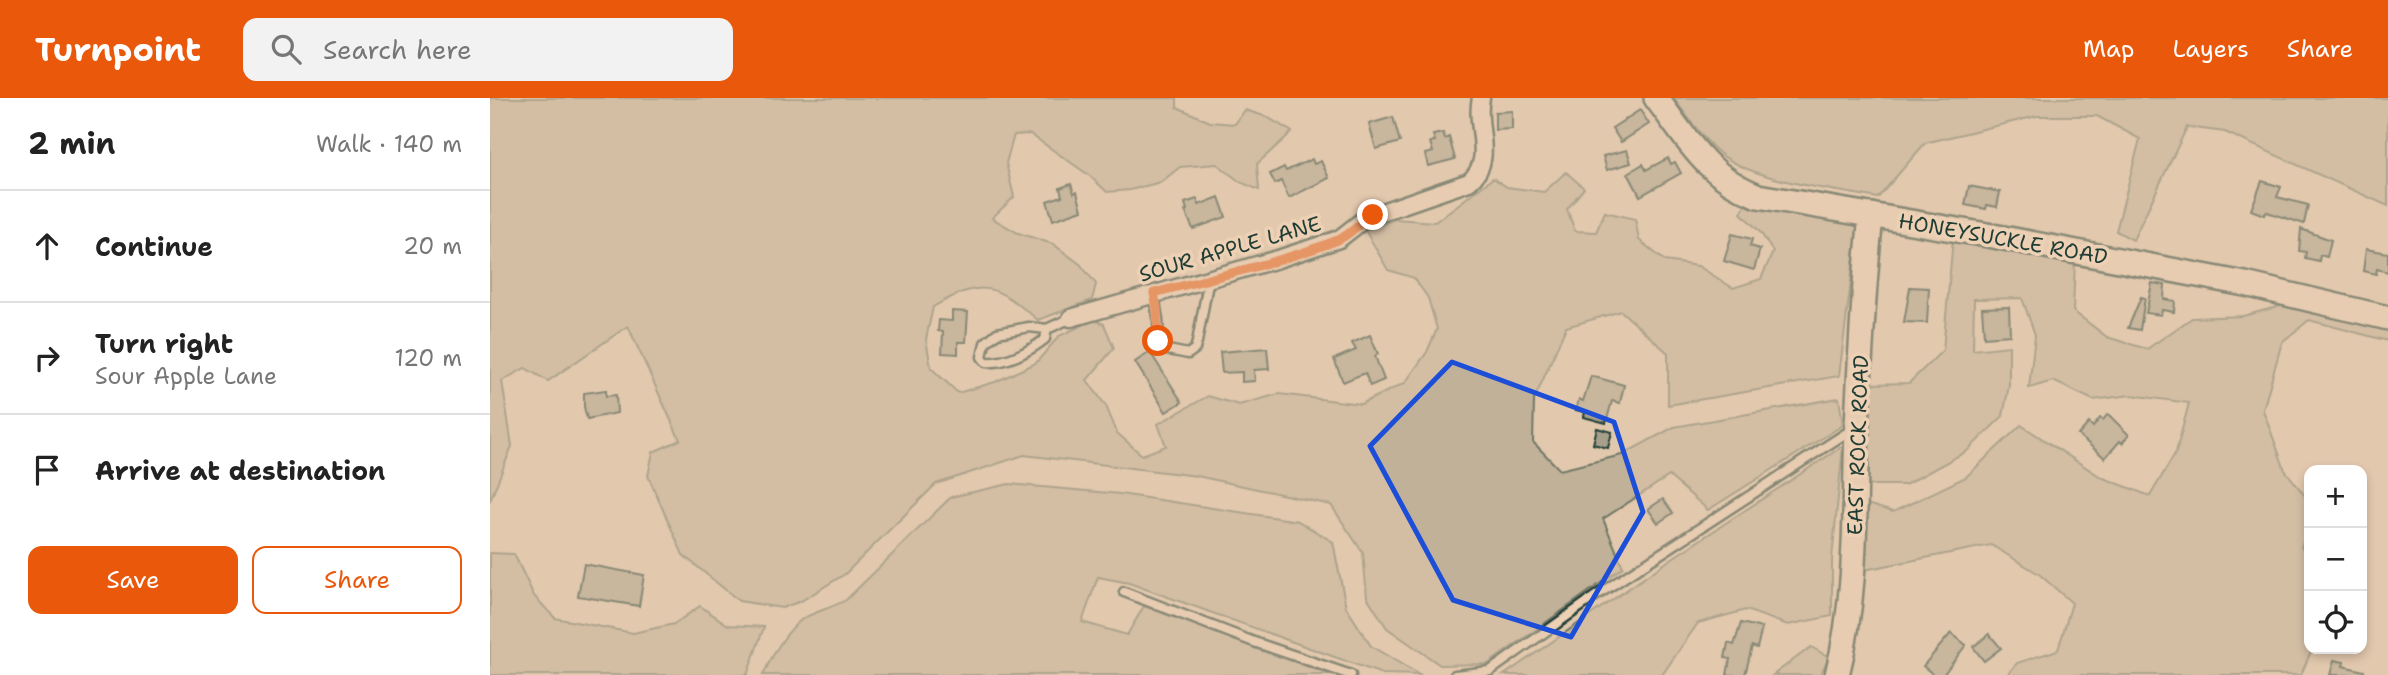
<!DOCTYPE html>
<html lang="en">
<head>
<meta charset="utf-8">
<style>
	body { margin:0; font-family:"Shantell Sans",sans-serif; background:#f2f2f2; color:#222 }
	.controls { position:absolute; right:21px; bottom:21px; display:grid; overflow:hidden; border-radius:14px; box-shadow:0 4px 10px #0003 }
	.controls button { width:63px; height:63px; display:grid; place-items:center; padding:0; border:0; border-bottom:2px solid #e0e0e0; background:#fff; color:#222; font:35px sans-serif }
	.stop { position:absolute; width:21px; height:21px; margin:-16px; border:5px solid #ea580c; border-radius:50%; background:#fff }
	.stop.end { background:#ea580c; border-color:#fff; box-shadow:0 2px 7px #0008 }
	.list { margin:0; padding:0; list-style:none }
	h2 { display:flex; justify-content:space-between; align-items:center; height:91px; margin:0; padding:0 28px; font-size:30px }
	h2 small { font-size:23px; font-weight:400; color:#767676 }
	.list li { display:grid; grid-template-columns:46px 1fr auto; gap:21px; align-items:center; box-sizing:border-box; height:112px; padding:0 28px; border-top:2px solid #e0e0e0 }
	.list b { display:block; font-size:26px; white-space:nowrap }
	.list p { margin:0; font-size:23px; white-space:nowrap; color:#767676 }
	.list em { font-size:23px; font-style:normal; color:#767676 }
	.actions { display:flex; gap:14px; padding:21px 28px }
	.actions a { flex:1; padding:16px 0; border:2px solid #ea580c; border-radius:14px; text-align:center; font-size:24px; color:#ea580c }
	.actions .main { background:#ea580c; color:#fff }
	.icon { flex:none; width:38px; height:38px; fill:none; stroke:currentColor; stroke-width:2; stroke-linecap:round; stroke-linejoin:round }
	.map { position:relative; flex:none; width:1898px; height:577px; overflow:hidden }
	header { display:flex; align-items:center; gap:42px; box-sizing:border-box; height:98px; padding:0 35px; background:#ea580c; color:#fff }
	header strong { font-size:33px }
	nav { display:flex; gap:38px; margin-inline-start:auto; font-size:24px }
	.search { width:490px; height:63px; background:#f2f2f2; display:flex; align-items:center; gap:18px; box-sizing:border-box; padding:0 24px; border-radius:14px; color:#767676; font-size:26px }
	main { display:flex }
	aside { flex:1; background:#fff }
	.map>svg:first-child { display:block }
	.green { fill:#c1b199; stroke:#707766; stroke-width:2 }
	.building { fill:#a89f8a; stroke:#1f3d34; stroke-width:2 }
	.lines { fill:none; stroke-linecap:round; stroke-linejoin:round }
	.lane-casing { stroke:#1f3d34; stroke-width:13 }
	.street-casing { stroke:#1f3d34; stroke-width:21 }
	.secondary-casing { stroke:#1f3d34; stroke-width:28 }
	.lane { stroke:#eed1b5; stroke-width:8 }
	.street { stroke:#eed1b5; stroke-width:16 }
	.secondary { stroke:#eed1b5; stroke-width:23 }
	.route { stroke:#ea580c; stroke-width:9 }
	.marked { fill:none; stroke:#1d4ed8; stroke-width:5; stroke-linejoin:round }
	.labels { text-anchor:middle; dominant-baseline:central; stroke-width:7; stroke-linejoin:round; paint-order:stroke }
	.street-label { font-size:21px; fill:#1f3d34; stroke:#eed1b5 }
</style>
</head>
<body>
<header>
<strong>Turnpoint</strong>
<div class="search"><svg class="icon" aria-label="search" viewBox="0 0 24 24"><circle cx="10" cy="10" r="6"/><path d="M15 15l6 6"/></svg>Search here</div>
<nav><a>Map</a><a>Layers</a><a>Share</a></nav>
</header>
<main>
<aside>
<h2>2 min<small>Walk · 140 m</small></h2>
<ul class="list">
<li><svg class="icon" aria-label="ahead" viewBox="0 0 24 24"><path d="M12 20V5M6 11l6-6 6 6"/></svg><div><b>Continue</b></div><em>20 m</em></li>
<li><svg class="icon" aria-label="right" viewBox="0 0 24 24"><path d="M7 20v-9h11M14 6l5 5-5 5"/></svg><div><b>Turn right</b><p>Sour Apple Lane</p></div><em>120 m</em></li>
<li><svg class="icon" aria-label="arrive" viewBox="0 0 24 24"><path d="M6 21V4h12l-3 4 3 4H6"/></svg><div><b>Arrive at destination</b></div></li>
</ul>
<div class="actions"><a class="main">Save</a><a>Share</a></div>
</aside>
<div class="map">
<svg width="1898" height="577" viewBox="0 0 1898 577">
	<rect width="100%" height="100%" fill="#e2c8ad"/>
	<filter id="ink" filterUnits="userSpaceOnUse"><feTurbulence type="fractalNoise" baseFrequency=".0143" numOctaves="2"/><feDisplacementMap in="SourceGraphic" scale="14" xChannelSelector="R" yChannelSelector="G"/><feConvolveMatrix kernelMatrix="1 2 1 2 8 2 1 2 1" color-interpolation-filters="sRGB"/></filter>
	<g filter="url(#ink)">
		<!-- green -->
		<g class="green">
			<path d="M0,0H687V9L720,24L745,26L755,12L777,19L802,34L767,66L769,92L750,84L727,66L690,69L671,84L640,92L617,94L600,78L540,36L524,37L516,65L524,99L502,120L528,135L563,146L590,166L606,186L602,202L548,222C505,187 494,179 443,209L436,241L441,270L468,295L505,284L546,265L569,238L604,222L614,226L624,250L597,282L616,308L627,335L652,357L676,348L668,326L718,298L749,307L789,296L871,306L915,285L937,254L947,231L938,200L924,180L898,172L875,132L905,121L945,124L1003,80L1017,89L1054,94L1076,74L1094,90L1077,111L1085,133L1106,134L1115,114L1145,121L1149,142L1175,163L1208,168L1243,190L1271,181L1283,154L1271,135L1251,115L1257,105L1368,128L1349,278L1178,307V255L1131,213L1076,229L1044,302L1043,344L1070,372L1132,357L1184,329L1349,300L1353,327L1218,412L1179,378L1113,421L1133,469L998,566L950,567L897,530L877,499L873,455L841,407L707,378L534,357L446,386L355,476L311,503L292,510L249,503L193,457L158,378L163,354L190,342L138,228L58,283L35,270L12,283L22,348L0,403Z"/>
			<path d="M1183,0H1898V108L1735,34L1697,29L1643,142L1626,133L1650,41L1607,18H1547L1435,45L1388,100C1343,91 1263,84 1228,54C1211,39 1197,17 1183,0Z"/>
			<polygon points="1463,140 1585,162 1583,213 1617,239 1657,251 1702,220 1753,218 1794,207 1898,231 1898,243 1819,222 1792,244 1773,312 1795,372 1819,403 1819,433 1811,449 1819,456 1819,551 1822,551 1811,577 1517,577 1527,565 1568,552 1582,505 1549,476 1501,447 1374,472 1377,406 1403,414 1476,379 1531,327 1611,379 1660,398 1686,354 1699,305 1641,297 1603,302 1563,283 1539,290 1545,237 1532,200 1484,201 1483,252 1519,248 1519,287 1513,318 1477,353 1415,387 1375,387 1379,286 1419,285 1453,252"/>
			<polygon points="1353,348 1342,461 1342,518 1298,527 1256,512 1208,525 1172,577 1014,577 1181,461"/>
			<path d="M519,386L630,396L808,423L843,444L856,509L881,548L929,577L892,576L639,485L608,479L592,524L637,537L654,508L840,577H273C282,558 294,535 311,522C320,515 342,510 356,502L461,399Z"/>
			<polygon points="0,455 24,456 44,498 65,520 143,535 184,526 210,508 238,527 274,529 257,577 0,577"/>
			<polygon points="1321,549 1339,559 1330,577 1283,577"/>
		</g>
		<!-- building -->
		<g class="building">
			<polygon points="1150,12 1159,26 1131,44 1122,30"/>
			<polygon points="1022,13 1022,31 1005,32 1005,14"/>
			<polygon points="903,19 910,44 886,51 879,26"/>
			<polygon points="953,35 955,41 959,39 965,61 938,68 935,56 943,54 940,44 945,43 943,37"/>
			<polygon points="1137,52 1141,65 1117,72 1113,58"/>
			<polygon points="1178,60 1181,66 1185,64 1191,75 1150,98 1138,75 1153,66 1156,72"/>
			<polygon points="822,61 824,66 831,63 839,80 799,100 791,83 785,86 780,76 794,69 796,73"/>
			<polygon points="1772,83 1791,89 1787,99 1818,107 1814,126 1777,114 1774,117 1761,112"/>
			<polygon points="581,86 584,95 587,94 592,112 563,122 557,103 572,98 570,90"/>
			<polygon points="1479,88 1510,94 1507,109 1497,107 1496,111 1475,107"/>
			<polygon points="729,99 736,119 703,131 695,113 697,112 695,105 707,101 709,107"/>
			<polygon points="1811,131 1841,142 1837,159 1830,157 1829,163 1815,160 1816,154 1809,153"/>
			<polygon points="1242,136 1262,141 1260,148 1270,151 1264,172 1234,163"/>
			<polygon points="1876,151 1898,155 1898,174 1887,171 1886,176 1873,173"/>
			<polygon points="1662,185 1675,187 1674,201 1685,203 1684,214 1672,212 1671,217 1656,215"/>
			<polygon points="1420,189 1439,190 1437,225 1414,224"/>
			<polygon points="1651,199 1655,200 1650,232 1638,230"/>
			<polygon points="1519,209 1520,237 1494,239 1492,210"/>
			<polygon points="462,213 478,214 476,244 468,244 468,256 452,255 453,234 448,233 449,222 462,223"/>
			<polygon points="880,237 888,256 885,258 894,282 880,288 875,275 853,284 844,261 866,252 862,245"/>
			<polygon points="777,250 779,271 764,272 765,283 752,284 752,274 732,275 730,254"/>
			<polygon points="660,254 692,304 676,314 645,264"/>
			<polygon points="1101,278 1134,287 1130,305 1122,303 1116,325 1094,319 1095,314 1086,312 1089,301 1093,303"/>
			<polygon points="116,292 116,298 126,297 127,315 97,321 94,309 94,295"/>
			<polygon points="1618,316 1639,337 1632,345 1630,343 1615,360 1588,337 1599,325 1603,329 1610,320 1613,322"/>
			<polygon points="1107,330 1122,334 1118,350 1103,346"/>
			<polygon points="1173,401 1183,415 1168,425 1158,411"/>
			<polygon points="94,466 154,477 149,508 88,498"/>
			<polygon points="1251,525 1272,530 1267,550 1262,548 1255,577 1237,577 1240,561 1235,560 1238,545 1244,547"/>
			<polygon points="1461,535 1476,547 1453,577 1444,577 1433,568"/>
			<polygon points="1499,536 1511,550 1494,563 1483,549"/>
			<polygon points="1844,562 1854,564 1853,568 1874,573 1873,577 1840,577"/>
		</g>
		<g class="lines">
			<!-- lane casing -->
			<g class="lane-casing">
				<g id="lane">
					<polyline points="664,196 668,222 669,243 678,252 698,256 705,251 707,244 719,180"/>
					<path d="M557,231L555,241C540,253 515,266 496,264L492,259L495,245L507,235L539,229L557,231L581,220"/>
					<polyline points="634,494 764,544 861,577"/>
					<polyline points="965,577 1000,573 1107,497 1364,330"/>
				</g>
			</g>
			<!-- street casing -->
			<g class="street-casing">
				<path id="street" d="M581,220L788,161L849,141L872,123L883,117L979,84C1006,61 984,29 991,0"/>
			</g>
			<!-- secondary casing -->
			<g class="secondary-casing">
				<g id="secondary">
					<path d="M1166,0C1198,42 1216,78 1268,98L1503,138L1755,186L1898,220"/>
					<path d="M1347,577C1368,495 1364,412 1367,329C1370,258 1374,187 1381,117"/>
				</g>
			</g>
			<!-- lane -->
			<use href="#lane" class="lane"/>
			<!-- street -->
			<use href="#street" class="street"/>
			<!-- secondary -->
			<use href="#secondary" class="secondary"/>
		</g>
	</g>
	<g class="lines" filter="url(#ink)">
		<!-- route -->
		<path class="route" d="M668,243L667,210L664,195C725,179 789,165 848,142C861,136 870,124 883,117"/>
	</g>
	<!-- marked area -->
	<path d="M0 0H1898V577H0ZM962,264L1124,324L1153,414L1081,539L963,502L880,348Z" fill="#e2c8ad" fill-opacity=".55" fill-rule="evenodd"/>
	<path class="marked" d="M962,264L1124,324L1153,414L1081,539L963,502L880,348Z"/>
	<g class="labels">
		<!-- street labels -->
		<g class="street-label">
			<text transform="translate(1513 141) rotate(10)">HONEYSUCKLE ROAD</text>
			<text transform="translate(740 151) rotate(-16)">SOUR APPLE LANE</text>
			<text transform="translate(1368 347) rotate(-88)">EAST ROCK ROAD</text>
		</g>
	</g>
</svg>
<div class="controls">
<button>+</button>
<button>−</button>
<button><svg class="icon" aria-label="locate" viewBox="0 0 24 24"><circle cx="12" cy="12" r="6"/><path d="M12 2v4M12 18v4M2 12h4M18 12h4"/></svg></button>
</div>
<div class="stop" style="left:668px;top:243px"></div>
<div class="stop end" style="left:883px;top:117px"></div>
</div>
</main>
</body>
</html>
